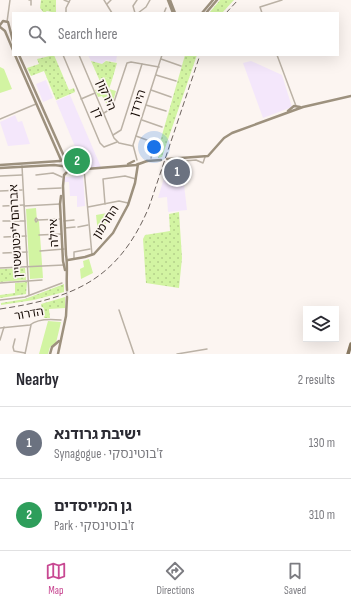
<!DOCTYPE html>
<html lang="en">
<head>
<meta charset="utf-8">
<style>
	body { margin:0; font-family:"Sofia Sans Condensed","Noto Sans Hebrew",sans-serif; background:#f7f7f7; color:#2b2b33 }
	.controls { position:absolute; right:12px; bottom:12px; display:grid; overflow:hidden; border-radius:0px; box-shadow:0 4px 16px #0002 }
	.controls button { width:36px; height:36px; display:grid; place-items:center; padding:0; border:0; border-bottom:1px solid #e1e1e2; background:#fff; color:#2b2b33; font:20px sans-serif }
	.you { position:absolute; left:154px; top:147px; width:14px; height:14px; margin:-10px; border:3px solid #fff; border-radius:50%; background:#1a73e8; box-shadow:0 0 0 6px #1a73e833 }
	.badge { display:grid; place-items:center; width:26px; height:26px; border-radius:50%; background:#c84892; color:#fff; font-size:13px; font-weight:700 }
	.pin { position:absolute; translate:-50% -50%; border:2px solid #fff; box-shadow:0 1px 4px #0006 }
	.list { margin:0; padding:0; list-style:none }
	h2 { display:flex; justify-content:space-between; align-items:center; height:52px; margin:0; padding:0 16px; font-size:17px }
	h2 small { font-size:13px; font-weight:400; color:#7c7c81 }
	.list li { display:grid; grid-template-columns:26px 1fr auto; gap:12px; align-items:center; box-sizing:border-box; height:72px; padding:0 16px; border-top:1px solid #e1e1e2 }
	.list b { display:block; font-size:15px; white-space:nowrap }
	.list p { margin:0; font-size:13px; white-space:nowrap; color:#7c7c81 }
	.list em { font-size:13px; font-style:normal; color:#7c7c81 }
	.icon { flex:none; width:22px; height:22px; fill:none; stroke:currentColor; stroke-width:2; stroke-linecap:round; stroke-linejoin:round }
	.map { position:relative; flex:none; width:351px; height:354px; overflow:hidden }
	.search { position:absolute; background:#fff; box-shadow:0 4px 16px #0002; left:12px; right:12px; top:12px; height:44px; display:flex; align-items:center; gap:10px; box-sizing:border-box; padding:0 14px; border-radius:0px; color:#7c7c81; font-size:15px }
	.sheet { height:196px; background:#fff }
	nav { display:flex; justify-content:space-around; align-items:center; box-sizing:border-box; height:56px; border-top:1px solid #e1e1e2; background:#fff; font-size:11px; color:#7c7c81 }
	nav a { display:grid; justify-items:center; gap:2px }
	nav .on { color:#c84892 }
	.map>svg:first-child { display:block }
	.education { fill:#f4e7fb }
	.grass { fill:url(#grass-dots) }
	.park { fill:#d2f4a2 }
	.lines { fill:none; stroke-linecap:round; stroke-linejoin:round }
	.secondary-tunnel { stroke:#dad2ce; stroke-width:2.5; stroke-dasharray:2.5 1; stroke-linecap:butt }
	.street { stroke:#bbb2a6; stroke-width:1.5 }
	.secondary { stroke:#9d917e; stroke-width:2.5 }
	.primary { stroke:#887962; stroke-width:3.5 }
	.rail { stroke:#6c625d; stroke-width:1; stroke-dasharray:6 3; stroke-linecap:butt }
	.labels { text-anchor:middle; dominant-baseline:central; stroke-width:3.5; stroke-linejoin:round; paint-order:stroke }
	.street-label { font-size:12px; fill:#170c06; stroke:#fcf5f1 }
</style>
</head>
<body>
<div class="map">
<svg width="351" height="354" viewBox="0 0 351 354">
	<defs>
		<pattern id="grass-dots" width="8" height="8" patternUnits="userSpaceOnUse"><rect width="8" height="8" fill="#d2f4a2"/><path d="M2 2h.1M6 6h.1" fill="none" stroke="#b4d08a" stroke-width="1.8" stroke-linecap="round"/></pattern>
	</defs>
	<rect width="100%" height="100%" fill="#fcf5f1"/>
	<!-- education -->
	<g class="education">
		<polygon points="88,55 117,55 116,62 106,60 102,64 91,61"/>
		<polygon points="251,61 282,75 292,107 263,118 243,63"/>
		<polygon points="46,80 53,98 43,102 36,84"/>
		<polygon points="70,95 101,167 84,168 56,101"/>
		<polygon points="15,115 18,122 22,121 30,144 8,146 0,122"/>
		<polygon points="83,176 85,206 77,207 77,196 70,196 69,182 64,182 65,177"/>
		<polygon points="183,176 187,210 168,212 167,197 158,198 164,178"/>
	</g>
	<!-- grass -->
	<g class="grass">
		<polygon points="41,0 56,0 56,13 47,11 44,13 40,8"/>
		<polygon points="220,0 234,0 222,13 209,13"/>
		<polygon points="54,55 69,90 74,88 75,92 56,100 44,71 31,76 27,68 39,64 37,59"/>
		<polygon points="185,55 197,55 162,157 158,158 160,150 158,149"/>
		<polygon points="91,61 102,64 106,61 117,63 112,80 105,77 99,79"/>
		<polygon points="179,212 182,258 179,288 146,283 143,239 145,235 170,231 169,214"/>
		<polygon points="25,268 26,280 0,282 0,269"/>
		<polygon points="27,282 26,294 0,298 0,295 15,293 15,283"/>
		<polygon points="64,284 64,292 34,300 1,305 1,303 25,299"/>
		<polygon points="65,297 65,308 49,309 50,318 44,318 41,304"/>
	</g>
	<!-- park -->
	<g class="park">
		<polygon points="0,67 4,69 12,89 0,93"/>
		<polygon points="105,77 112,80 109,89 116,91 112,105 106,103 102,96 98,97 95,90 101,88 99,79"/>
		<polygon points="36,208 37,221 39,221 43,278 30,279 26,209"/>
		<polygon points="113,212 100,233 98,233 96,215"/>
		<polygon points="89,259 93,273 81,279 80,269 84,267 83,261"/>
		<polygon points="48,321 61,322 56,343 50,347 48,354 39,354"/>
	</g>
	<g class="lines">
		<!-- secondary-tunnel -->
		<polyline class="secondary-tunnel" points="67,290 67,297"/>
		<!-- street -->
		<g class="street">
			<polyline points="29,0 31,0 31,5"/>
			<polyline points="64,0 69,2"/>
			<polyline points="104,0 112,13"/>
			<polyline points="107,4 111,0"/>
			<polyline points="66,13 66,8 70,0"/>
			<polyline points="135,13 133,6 137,0"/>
			<polyline points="138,13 146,7 150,0"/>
			<polyline points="164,13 166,8"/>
			<polyline points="262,13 260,7 282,0"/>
			<polyline points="7,22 10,0"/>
			<polyline points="63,55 100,143 104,147 117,142"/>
			<polyline points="79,55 114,138 119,143 133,146"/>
			<polyline points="277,55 296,106"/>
			<polyline points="161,59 181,66"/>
			<polyline points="156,75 176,81"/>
			<polyline points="151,90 171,97"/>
			<polyline points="81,99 95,93"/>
			<polyline points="146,105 166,111"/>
			<polyline points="104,113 112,108 127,63 131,62 159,67"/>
			<polyline points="0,119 36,104"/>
			<polyline points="142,120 162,127"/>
			<polyline points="113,135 121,130 142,64"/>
			<polyline points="136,136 155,143 151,158"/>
			<polyline points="137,160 133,145 162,55"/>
			<polyline points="22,166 29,295"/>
			<polyline points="84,169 92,255"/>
			<polyline points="36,175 53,173 62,177"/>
			<polyline points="0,176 22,175"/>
			<polyline points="171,176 170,165 172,162 196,160 203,163 205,157"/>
			<polyline points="38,189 61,188"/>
			<polyline points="0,191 22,190"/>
			<polyline points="105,204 103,179 125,176 136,179"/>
			<polyline points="3,206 24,205"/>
			<polyline points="24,206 60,204"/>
			<polyline points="88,207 119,201 128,203"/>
			<polyline points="38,220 36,222 35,220 36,218 38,220 60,219"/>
			<polyline points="3,221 25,221"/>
			<polyline points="64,221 74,220"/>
			<polyline points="78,227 88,225"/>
			<polyline points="65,228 75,227"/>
			<polyline points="39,235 61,234"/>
			<polyline points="4,237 26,236"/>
			<polyline points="40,251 64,249"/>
			<polyline points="3,253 27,252"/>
			<polyline points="74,258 74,252 90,249"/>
			<polyline points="0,268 64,265"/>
			<polyline points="0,283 42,280"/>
			<polyline points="0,300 25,297 62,283"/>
			<polyline points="119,310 134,354"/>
			<path d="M0,328L30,325C37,319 52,319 61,320"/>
			<polyline points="15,339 13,347 14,351 25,353"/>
			<polyline points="0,340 4,327"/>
			<polyline points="25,354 31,325"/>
			<polyline points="177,354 207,349"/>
		</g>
		<!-- secondary -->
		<g class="secondary">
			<polyline points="168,0 173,13"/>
			<polyline points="170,0 175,13"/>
			<polyline points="202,13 213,0"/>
			<polyline points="206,13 217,0"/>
			<polyline points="0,25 3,21 8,22 13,41"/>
			<polyline points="0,27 5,31 13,50"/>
			<polyline points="15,55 61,160"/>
			<polyline points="19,55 63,154 67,160"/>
			<polyline points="288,111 294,106 300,107"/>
			<polyline points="167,159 208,156 224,138 232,133 303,107 351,96"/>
			<path d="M60,161C68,157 72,164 77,168"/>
			<polyline points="147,161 161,160"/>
			<polyline points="128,164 134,161"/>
			<polyline points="0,165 60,161"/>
			<polyline points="0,168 54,165 86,169 136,165 147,161"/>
			<polyline points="61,196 60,204 63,261 65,270"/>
			<polyline points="68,260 85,257 94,254 113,233 128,205 135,183 138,164"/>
			<path d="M67,290C66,278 68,265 66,255L63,186L64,175L70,169"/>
			<polyline points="50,354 52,347 59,341"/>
			<polyline points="58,354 66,316 67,297"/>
		</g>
		<!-- primary -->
		<polyline class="primary" points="348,354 351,344"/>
		<!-- rail -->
		<g class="rail">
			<polyline points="226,13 238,0"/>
			<path d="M0,309C74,298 118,280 149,207L200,55"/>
		</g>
	</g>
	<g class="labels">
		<!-- street labels -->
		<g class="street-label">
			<text transform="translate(106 95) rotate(67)">הירקון</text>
			<text transform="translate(138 103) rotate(-72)">הירדן</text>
			<text transform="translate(97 113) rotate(67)">דן</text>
			<text transform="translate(106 222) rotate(-57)">החרמון</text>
			<text transform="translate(16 231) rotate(-93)">אברהם ליכטנשטיין</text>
			<text transform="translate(54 233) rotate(-93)">איילה</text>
			<text transform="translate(29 314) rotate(-10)">הדרור</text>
		</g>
	</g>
</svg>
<div class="controls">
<button><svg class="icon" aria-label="layers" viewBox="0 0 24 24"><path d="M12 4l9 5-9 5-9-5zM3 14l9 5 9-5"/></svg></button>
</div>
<div class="you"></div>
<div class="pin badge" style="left:177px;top:172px;background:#6b7280">1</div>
<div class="pin badge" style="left:77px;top:161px;background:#2e9e5b">2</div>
<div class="search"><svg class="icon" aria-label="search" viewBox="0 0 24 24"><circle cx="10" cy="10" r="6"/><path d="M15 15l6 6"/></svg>Search here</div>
</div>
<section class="sheet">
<h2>Nearby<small>2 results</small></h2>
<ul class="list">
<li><span class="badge" style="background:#6b7280">1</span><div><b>ישיבת גרודנא</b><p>Synagogue · ז'בוטינסקי</p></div><em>130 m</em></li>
<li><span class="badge" style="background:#2e9e5b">2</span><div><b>גן המייסדים</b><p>Park · ז'בוטינסקי</p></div><em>310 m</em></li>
</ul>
</section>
<nav>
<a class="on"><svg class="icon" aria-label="map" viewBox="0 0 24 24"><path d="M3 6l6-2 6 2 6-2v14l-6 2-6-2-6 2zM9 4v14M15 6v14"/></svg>Map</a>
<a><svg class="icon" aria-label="directions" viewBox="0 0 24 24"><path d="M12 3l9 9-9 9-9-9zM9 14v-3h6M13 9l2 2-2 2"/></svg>Directions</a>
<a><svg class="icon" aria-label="saved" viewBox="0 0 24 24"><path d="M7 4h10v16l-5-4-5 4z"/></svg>Saved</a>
</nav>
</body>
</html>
